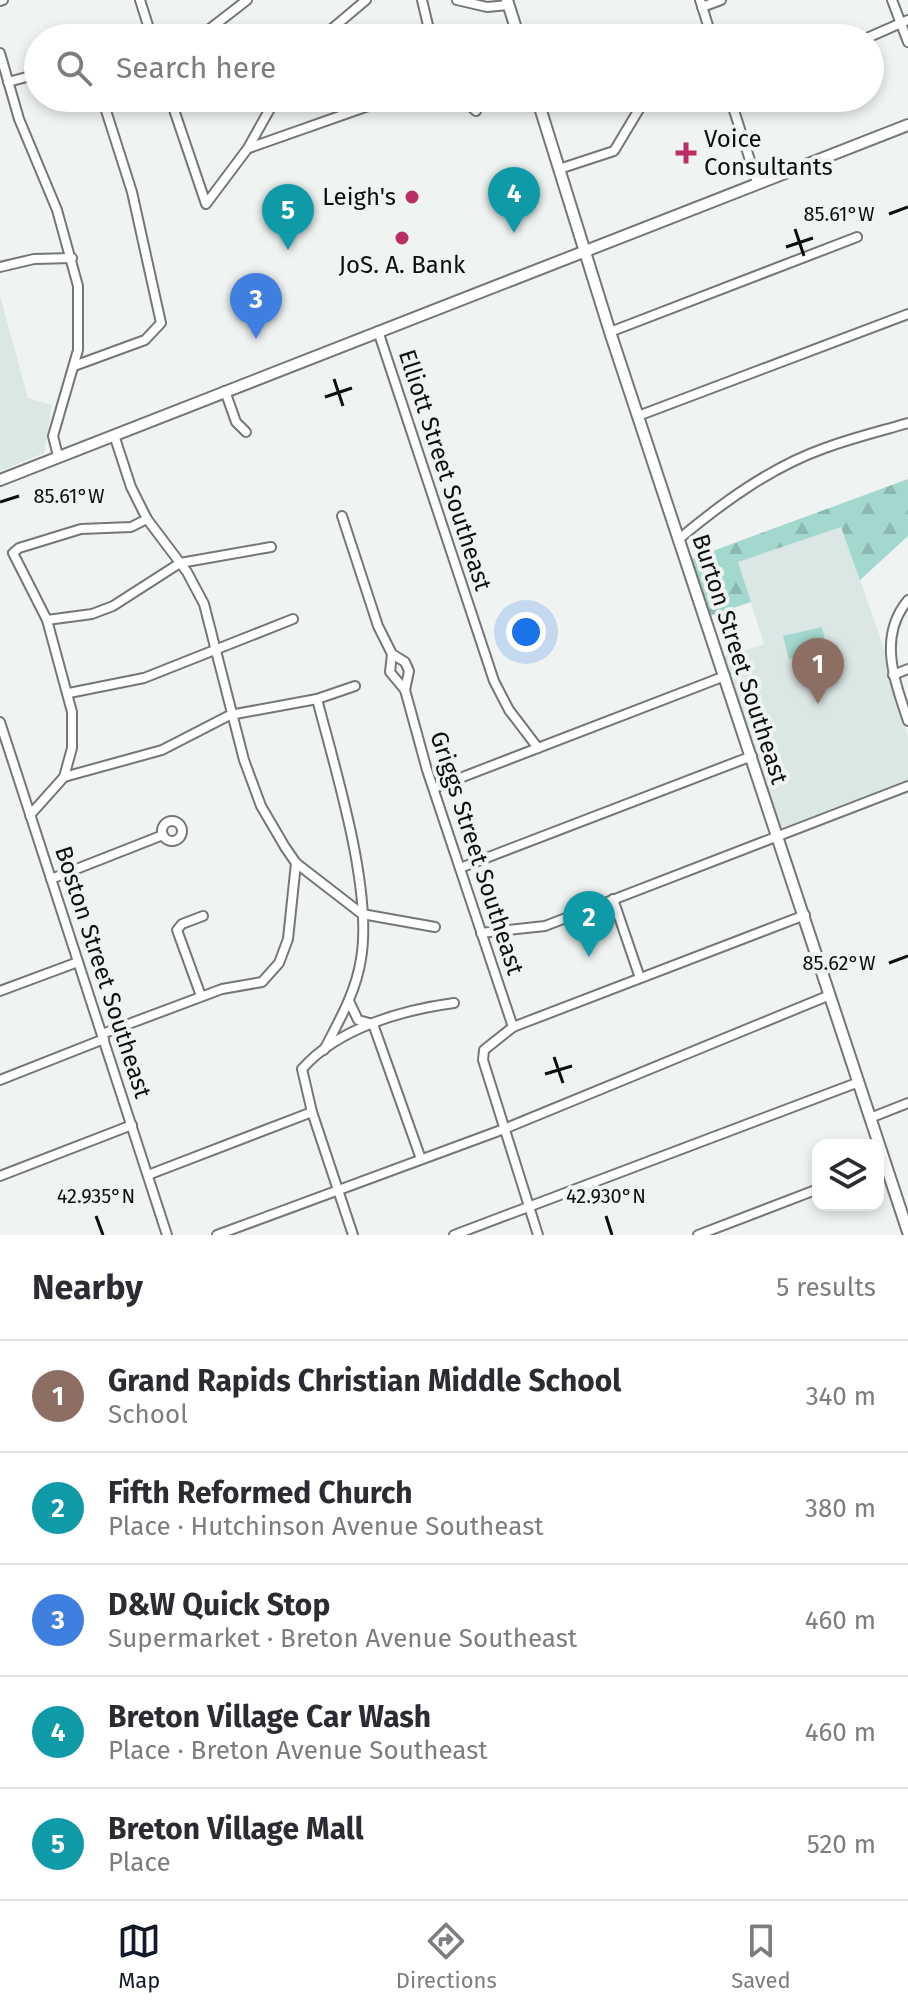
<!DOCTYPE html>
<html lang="en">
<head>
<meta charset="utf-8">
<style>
	body { margin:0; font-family:"Fira Sans",sans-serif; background:#f7f7f7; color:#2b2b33 }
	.controls { position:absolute; right:24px; bottom:24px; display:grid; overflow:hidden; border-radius:16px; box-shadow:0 4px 12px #0003 }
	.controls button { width:72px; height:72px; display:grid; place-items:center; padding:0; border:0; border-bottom:2px solid #e1e1e2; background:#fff; color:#2b2b33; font:40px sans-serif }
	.you { position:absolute; left:526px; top:632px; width:28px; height:28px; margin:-20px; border:6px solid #fff; border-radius:50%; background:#1a73e8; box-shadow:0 0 0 12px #1a73e833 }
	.badge { display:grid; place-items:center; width:52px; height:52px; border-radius:50%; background:#111827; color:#fff; font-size:26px; font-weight:700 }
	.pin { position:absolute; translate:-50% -66px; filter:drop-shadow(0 2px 4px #0008) }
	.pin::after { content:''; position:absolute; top:42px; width:28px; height:24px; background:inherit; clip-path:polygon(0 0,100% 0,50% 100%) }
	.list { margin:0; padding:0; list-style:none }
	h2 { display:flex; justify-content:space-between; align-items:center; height:104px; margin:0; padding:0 32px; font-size:34px }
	h2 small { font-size:26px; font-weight:400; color:#7c7c81 }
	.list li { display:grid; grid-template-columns:52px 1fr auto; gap:24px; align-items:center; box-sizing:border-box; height:112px; padding:0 32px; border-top:2px solid #e1e1e2 }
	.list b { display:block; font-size:30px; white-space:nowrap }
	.list p { margin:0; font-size:26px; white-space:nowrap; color:#7c7c81 }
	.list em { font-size:26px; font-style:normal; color:#7c7c81 }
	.icon { flex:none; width:44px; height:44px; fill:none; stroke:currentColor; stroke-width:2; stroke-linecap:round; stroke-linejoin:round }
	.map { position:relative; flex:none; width:908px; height:1235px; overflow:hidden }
	.search { position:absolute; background:#fff; box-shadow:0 4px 12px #0003; left:24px; right:24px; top:24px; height:88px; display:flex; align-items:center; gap:20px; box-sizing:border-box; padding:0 28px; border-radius:44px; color:#7c7c81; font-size:30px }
	.sheet { height:664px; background:#fff }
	nav { display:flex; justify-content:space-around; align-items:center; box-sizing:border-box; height:112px; border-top:2px solid #e1e1e2; background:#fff; font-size:22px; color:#7c7c81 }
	nav a { display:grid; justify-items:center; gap:4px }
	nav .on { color:#111827 }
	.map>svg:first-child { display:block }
	.built { fill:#dbe7e5 }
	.forest { fill:url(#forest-firs) }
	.pitch { fill:#a3d8ce }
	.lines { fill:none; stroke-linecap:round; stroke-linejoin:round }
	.minor-casing { stroke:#747776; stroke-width:12 }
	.major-casing { stroke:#747776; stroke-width:14 }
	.minor { stroke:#fff; stroke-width:8 }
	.major { stroke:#fff; stroke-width:10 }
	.ticks { fill:none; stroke:#0d0e0e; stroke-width:3 }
	.poi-dot { fill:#ba2e66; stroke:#eff3f2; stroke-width:3 }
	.labels { text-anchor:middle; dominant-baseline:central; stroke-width:8; stroke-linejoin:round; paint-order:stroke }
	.poi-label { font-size:24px; fill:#0d0e0e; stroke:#eff3f2; text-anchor:start }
	.street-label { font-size:24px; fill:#0d0e0e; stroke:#eff3f2 }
	.ticks-label { font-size:20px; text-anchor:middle; fill:#0d0e0e; stroke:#eff3f2; stroke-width:8; stroke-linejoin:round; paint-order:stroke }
</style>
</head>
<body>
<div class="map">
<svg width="908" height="1235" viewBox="0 0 908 1235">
	<defs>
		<pattern id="forest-firs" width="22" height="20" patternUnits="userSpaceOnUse" patternTransform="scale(2)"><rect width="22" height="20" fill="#a3d8ce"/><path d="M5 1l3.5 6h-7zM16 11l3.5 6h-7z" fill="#8bb8b0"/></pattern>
	</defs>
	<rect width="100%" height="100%" fill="#eff3f2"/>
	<!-- built -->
	<g class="built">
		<polygon points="0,296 28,398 52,405 44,453 0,471"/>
		<polygon points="842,526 885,652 887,671 908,737 908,781 782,831 724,657 764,644 738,562"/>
	</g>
	<!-- forest -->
	<polygon class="forest" points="908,479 908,536 860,580 841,527 738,562 751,602 710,616 691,559"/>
	<!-- pitch -->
	<polygon class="pitch" points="822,627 827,650 789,659 783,636"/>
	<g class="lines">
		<!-- minor casing -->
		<g class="minor-casing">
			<g id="minor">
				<polyline points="140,0 152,38"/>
				<polyline points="422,0 431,38"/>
				<polyline points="457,0 487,7 508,5"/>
				<polyline points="700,0 712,38"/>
				<polyline points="892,0 908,42"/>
				<polyline points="0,1 3,0"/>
				<polyline points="702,7 721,0"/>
				<polyline points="198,38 247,0"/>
				<polyline points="321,38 366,0"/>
				<polyline points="867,38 908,20"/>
				<polyline points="0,53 19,119 57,210 78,286 78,350 53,436 58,456"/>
				<polyline points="8,82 38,74"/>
				<polyline points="170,98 206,204 248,148 276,98"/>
				<polyline points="461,98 476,111"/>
				<polyline points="730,98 757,182"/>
				<polyline points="249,148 391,98"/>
				<polyline points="559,169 614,151 641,106"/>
				<polyline points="0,267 34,259 72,258"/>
				<polyline points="378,331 494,681 509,710 538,748"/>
				<polyline points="610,332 857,237"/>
				<polyline points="74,366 145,340 161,323 132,192 102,98"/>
				<polyline points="225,391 236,422 246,432"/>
				<polyline points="638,416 908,314"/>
				<polyline points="114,435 131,487 147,519 187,572 204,604 244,760 261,806 285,847 296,863 362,914 435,927"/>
				<polyline points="342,516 378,626 392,654 405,662 409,671 405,690"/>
				<path d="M679,539C722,503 771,467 825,448C852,438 881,431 908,423"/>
				<path d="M908,600C877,637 895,681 908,721"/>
				<polyline points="47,620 92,614 113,606 180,563 271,547"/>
				<polyline points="392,654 390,672 405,690 427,770 513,1027"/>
				<polyline points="893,675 908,669"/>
				<polyline points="69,693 144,678 293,619"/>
				<path d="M317,699C335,769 373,889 361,959C356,992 339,1021 324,1050"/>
				<polyline points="0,722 167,1235"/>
				<polyline points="64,777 162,750 230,715 317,699 355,686"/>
				<polyline points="434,788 725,676"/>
				<polyline points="30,815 64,777 72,748 72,712 47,620 13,553 19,548 81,529 131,527 147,519"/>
				<circle cx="172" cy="831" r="10"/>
				<polyline points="460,868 752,756"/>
				<polyline points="51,879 163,835"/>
				<polyline points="613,899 640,978"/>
				<polyline points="481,933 545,926 908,786"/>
				<polyline points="0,991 78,962"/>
				<polyline points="201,996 177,930 182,924 203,916"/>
				<polyline points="349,1001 358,1020 373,1024 421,1159"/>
				<polyline points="102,1034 222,989 262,982 279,963 288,939 296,863"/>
				<polyline points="0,1080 104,1039"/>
				<polyline points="870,1118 908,1103"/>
				<polyline points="148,1175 312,1112"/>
				<polyline points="0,1176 132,1125"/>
				<polyline points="217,1235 504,1129 830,995"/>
				<path d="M353,1235L312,1112L302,1069C338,1028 402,1010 454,1003"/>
				<polyline points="454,1235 859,1082"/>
				<polyline points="538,1235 483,1060 484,1050 513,1027 805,915"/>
				<polyline points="698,1235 818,1189"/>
			</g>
		</g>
		<!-- major casing -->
		<g class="major-casing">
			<g id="major">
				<polyline points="507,0 519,38"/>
				<polyline points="537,98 610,332 908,1232"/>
				<polyline points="0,480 908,125"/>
			</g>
		</g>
		<!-- minor -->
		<use href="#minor" class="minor"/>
		<!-- major -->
		<use href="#major" class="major"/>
	</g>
	<!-- ticks -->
	<path class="ticks" d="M889,214L908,207M795,229L804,256M786,247L813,238M334,379L343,406M325,397L352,388M0,502L19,496M889,963L908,956M554,1057L563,1083M545,1074L572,1066M96,1216L103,1235M606,1216L612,1235"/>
	<!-- markers -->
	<g class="poi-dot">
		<path d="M682 141h8v8h8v8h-8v8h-8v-8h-8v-8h8z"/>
		<circle cx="412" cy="197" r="8"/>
		<circle cx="402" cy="238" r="8"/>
	</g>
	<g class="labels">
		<!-- poi labels -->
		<g class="poi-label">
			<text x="704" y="139">Voice<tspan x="704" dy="28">Consultants</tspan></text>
			<text x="396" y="197" text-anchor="end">Leigh's</text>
			<text x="402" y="265" text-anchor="middle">JoS. A. Bank</text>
		</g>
		<!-- street labels -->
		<g class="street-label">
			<text transform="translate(445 470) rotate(72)">Elliott Street Southeast</text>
			<text transform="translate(740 659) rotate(72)">Burton Street Southeast</text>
			<text transform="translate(477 853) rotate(72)">Griggs Street Southeast</text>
			<text transform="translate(103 972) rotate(72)">Boston Street Southeast</text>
		</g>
	</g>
	<g class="ticks-label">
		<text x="839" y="221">85.61°W</text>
		<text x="69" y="503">85.61°W</text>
		<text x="839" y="970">85.62°W</text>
		<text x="96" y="1203">42.935°N</text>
		<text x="606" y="1203">42.930°N</text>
	</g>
</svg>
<div class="controls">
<button><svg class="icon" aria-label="layers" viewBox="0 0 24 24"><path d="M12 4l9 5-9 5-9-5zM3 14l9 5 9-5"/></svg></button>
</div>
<div class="you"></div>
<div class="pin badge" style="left:818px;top:704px;background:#8d6e63">1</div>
<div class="pin badge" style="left:589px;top:957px;background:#0f9aa8">2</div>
<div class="pin badge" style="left:256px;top:339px;background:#3f7fe0">3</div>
<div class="pin badge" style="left:514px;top:233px;background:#0f9aa8">4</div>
<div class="pin badge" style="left:288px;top:250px;background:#0f9aa8">5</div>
<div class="search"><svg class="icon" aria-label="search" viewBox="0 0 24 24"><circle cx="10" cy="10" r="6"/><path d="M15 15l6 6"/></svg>Search here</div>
</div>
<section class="sheet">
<h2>Nearby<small>5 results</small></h2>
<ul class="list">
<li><span class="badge" style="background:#8d6e63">1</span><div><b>Grand Rapids Christian Middle School</b><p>School</p></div><em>340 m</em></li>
<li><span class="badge" style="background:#0f9aa8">2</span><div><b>Fifth Reformed Church</b><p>Place · Hutchinson Avenue Southeast</p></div><em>380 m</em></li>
<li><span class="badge" style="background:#3f7fe0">3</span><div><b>D&amp;W Quick Stop</b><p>Supermarket · Breton Avenue Southeast</p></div><em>460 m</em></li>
<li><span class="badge" style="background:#0f9aa8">4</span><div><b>Breton Village Car Wash</b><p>Place · Breton Avenue Southeast</p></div><em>460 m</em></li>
<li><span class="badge" style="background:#0f9aa8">5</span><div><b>Breton Village Mall</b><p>Place</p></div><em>520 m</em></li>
</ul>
</section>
<nav>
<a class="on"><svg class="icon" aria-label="map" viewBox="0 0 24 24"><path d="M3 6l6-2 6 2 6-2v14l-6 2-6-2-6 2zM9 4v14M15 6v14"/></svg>Map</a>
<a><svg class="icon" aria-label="directions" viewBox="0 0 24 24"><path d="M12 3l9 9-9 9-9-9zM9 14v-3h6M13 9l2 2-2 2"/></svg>Directions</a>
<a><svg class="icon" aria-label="saved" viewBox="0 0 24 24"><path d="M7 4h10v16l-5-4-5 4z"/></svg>Saved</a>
</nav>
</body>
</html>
